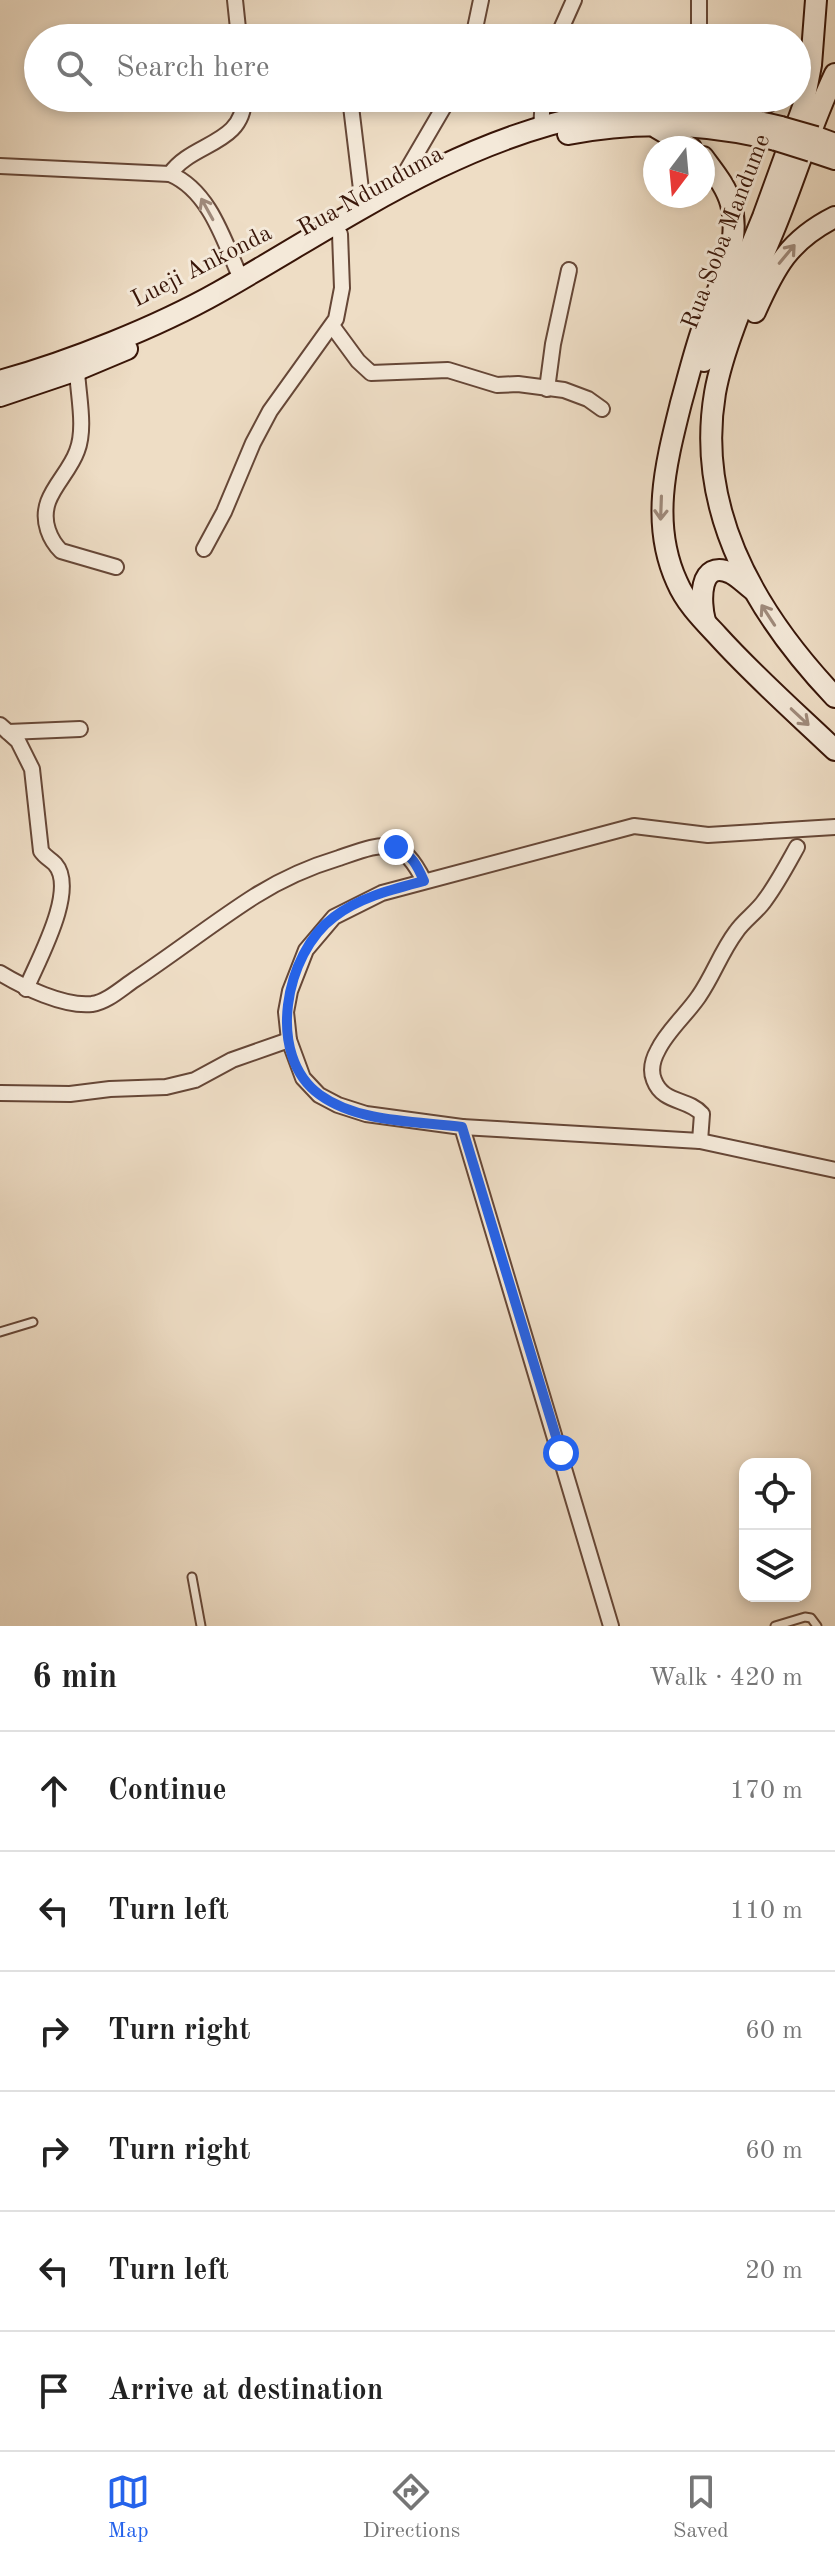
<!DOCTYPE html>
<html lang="en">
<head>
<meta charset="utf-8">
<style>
	body { margin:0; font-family:"Old Standard TT",serif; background:#f2f2f2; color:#222 }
	.controls { position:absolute; right:24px; bottom:24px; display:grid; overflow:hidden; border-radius:16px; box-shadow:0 4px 12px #0003 }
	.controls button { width:72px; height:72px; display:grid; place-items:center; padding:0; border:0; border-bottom:2px solid #e0e0e0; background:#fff; color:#222; font:40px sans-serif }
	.compass { position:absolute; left:643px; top:136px; width:72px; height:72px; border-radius:50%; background:#fff; box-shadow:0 4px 12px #0003; rotate:196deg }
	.stop { position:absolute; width:24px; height:24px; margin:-18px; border:6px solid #2563eb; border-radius:50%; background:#fff }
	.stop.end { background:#2563eb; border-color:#fff; box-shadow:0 2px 8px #0008 }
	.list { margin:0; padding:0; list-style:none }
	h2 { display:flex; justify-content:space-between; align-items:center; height:104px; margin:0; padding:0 32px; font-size:34px }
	h2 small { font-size:26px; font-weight:400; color:#767676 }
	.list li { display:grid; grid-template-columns:52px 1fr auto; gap:24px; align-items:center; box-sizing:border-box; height:120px; padding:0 32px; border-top:2px solid #e0e0e0 }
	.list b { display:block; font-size:30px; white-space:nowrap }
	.list em { font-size:26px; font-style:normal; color:#767676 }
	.icon { flex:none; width:44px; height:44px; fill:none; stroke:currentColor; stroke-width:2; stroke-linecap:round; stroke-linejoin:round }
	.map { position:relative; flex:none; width:835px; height:1626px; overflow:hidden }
	.search { position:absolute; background:#fff; box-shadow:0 4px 12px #0003; left:24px; right:24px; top:24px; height:88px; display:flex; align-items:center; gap:20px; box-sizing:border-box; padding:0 28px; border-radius:44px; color:#767676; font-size:30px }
	.sheet { height:824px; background:#fff }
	nav { display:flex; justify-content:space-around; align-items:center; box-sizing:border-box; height:112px; border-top:2px solid #e0e0e0; background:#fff; font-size:22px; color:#767676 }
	nav a { display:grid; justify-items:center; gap:4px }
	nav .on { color:#2563eb }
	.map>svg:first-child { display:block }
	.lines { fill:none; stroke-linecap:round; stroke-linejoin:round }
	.lane-casing { stroke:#664737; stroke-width:11 }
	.street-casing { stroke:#664737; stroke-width:18 }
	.secondary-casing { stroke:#381508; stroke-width:24 }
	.lane { stroke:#f4e9d9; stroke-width:7 }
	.street { stroke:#f4e9d9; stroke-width:14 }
	.secondary { stroke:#f4e9d9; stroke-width:20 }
	.secondary-bridge-casing { stroke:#381508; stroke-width:24; stroke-linecap:butt }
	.secondary-bridge { stroke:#f4e9d9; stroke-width:20 }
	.oneway { stroke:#9f8a7b }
	.route { stroke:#2563eb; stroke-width:10 }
	.labels { text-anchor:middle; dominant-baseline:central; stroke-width:6; stroke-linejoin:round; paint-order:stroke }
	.street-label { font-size:24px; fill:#381508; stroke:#f4e9d9 }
</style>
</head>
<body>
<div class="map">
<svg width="835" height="1626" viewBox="0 0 835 1626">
	<rect width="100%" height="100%" fill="#eeddc5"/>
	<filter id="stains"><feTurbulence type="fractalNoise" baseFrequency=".0025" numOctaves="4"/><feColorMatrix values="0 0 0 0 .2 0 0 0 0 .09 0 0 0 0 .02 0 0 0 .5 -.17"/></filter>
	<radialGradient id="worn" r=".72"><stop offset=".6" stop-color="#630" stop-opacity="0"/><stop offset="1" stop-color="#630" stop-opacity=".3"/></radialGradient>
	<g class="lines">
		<!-- lane casing -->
		<g class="lane-casing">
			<g id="lane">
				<polyline points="0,1332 33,1322"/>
				<polyline points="192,1577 201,1626"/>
				<polyline points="775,1626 805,1617 811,1618 817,1626"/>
			</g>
		</g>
		<!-- street casing -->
		<g class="street-casing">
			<g id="street">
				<polyline points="235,0 239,38"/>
				<polyline points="699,0 699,38"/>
				<polyline points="342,35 342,38"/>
				<polyline points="473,38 481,0"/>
				<polyline points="557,38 574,0"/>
				<polyline points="350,98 363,206"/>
				<polyline points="541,129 543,98"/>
				<path d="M0,166L170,174C210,191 224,241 241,279"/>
				<path d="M170,174C192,142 244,145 244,98"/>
				<polyline points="397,187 449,98"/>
				<polyline points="333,327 358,361 371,373 448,370 497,385 518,384 564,390 588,399 602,409"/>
				<path d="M77,370C78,395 86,428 77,451C67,479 37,497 48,530C51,539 55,545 61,551L116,567"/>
				<polyline points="547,389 553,344 569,270"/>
				<polyline points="204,549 224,512 253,443 270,411 336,319 342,288 340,234"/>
				<path d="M0,725L18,741L32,769L41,851C45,857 50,859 55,864C78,890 37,962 26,989"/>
				<polyline points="8,732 80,729"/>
				<path d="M0,973C23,987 64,1007 92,1004C107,1002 122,988 134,980C175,953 214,922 255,896C282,879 309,867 339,858C383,843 401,834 424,881"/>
				<polyline points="0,1093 70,1094 110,1089 166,1087 195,1080 232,1060 289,1040"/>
				<polyline points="462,1127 700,1141 835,1170"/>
				<path d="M700,1141L702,1114C688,1098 663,1104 654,1080C650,1070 653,1059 658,1050C667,1031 687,1014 699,996C713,976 721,952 736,932C744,920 757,912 765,900C777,884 787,865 797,847"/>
				<polyline points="611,1626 462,1127 366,1114 338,1105 319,1095 303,1078 289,1040 286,1012 290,991 306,950 334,917 382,893 634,826 708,835 835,827"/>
			</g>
		</g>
		<!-- secondary casing -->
		<g class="secondary-casing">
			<g id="secondary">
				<path d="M835,74C811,124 796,176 775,227C755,276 724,342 715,393C695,511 757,615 835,697"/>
				<polyline points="723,109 767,102 773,98"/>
				<polyline points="657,128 691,148"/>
				<path d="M568,134C638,120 707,123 776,140"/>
				<polyline points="816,137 835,144"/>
				<polyline points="811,151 835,159"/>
				<path d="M703,157C714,172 726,186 731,204C742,246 717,290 703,327C694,353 688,378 681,403C666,463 650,523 677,582C686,603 702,619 717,635C754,676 795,712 835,750"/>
				<path d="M755,312C775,267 789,240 835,217"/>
				<polyline points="704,361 763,217 803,107 811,65 816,0"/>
				<path d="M0,381C69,362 157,327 219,292C339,224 456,140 595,114C656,103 720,113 781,127"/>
				<polyline points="0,396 77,370 127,349"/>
				<path d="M705,621C700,603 698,558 731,573C739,577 745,584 752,589"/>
			</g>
		</g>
		<!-- lane -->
		<use href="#lane" class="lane"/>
		<!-- street -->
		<use href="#street" class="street"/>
		<!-- secondary -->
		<use href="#secondary" class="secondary"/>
		<!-- secondary-bridge casing -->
		<g class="secondary-bridge-casing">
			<g id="secondary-bridge">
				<polyline points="781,127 816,137"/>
				<polyline points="776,140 811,151"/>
			</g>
		</g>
		<!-- secondary-bridge -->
		<use href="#secondary-bridge" class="secondary-bridge"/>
	</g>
	<!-- one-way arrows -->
	<defs><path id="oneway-shaft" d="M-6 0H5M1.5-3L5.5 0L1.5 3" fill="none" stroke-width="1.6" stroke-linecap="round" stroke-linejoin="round" transform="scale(2)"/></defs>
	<g class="oneway">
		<use href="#oneway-shaft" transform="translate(207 209) rotate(-119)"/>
		<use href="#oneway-shaft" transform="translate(787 254) rotate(-50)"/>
		<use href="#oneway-shaft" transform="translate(661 508) rotate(92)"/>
		<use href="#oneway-shaft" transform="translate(768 615) rotate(-123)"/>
		<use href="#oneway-shaft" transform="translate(800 717) rotate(43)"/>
	</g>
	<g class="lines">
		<!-- route -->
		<path class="route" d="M396,847C412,855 417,865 424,881C394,889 360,897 334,917C285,953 265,1056 320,1095C359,1123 417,1121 462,1127L561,1453"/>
	</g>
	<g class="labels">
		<!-- street labels -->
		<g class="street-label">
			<text transform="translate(371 192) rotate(-29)">Rua Ndunduma</text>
			<text transform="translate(727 232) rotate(-69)">Rua Soba Mandume</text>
			<text transform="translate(202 267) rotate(-27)">Lueji Ankonda</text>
		</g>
	</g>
	<rect width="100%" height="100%" filter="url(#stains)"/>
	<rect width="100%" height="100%" fill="url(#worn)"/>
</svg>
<div class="controls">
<button><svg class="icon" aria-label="locate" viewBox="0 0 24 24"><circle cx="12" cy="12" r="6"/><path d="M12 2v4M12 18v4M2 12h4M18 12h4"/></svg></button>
<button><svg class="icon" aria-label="layers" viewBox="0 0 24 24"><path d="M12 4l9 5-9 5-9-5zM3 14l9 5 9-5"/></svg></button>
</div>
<svg class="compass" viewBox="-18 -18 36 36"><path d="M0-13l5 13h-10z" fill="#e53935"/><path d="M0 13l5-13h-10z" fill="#767676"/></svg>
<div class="stop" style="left:561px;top:1453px"></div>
<div class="stop end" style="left:396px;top:847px"></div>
<div class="search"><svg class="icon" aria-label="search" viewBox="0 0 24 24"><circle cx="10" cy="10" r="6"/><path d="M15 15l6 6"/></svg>Search here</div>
</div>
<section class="sheet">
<h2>6 min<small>Walk · 420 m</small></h2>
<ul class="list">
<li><svg class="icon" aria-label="ahead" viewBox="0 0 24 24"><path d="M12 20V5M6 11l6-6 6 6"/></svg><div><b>Continue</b></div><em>170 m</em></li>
<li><svg class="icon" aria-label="left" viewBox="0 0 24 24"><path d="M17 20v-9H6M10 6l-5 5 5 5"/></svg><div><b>Turn left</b></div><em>110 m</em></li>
<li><svg class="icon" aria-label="right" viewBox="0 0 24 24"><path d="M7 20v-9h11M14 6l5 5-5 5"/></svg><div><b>Turn right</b></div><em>60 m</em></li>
<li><svg class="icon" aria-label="right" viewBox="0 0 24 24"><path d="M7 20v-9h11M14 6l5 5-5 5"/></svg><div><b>Turn right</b></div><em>60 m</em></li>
<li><svg class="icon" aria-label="left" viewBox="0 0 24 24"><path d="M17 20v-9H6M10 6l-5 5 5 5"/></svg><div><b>Turn left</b></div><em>20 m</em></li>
<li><svg class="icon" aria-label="arrive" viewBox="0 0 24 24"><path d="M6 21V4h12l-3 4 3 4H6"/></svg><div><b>Arrive at destination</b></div></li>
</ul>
</section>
<nav>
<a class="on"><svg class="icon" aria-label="map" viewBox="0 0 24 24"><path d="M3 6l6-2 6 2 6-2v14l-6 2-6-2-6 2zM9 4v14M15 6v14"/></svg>Map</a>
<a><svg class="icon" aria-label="directions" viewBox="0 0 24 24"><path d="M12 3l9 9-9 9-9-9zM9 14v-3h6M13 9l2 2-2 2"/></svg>Directions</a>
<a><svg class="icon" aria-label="saved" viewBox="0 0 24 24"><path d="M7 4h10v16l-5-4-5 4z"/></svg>Saved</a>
</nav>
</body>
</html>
